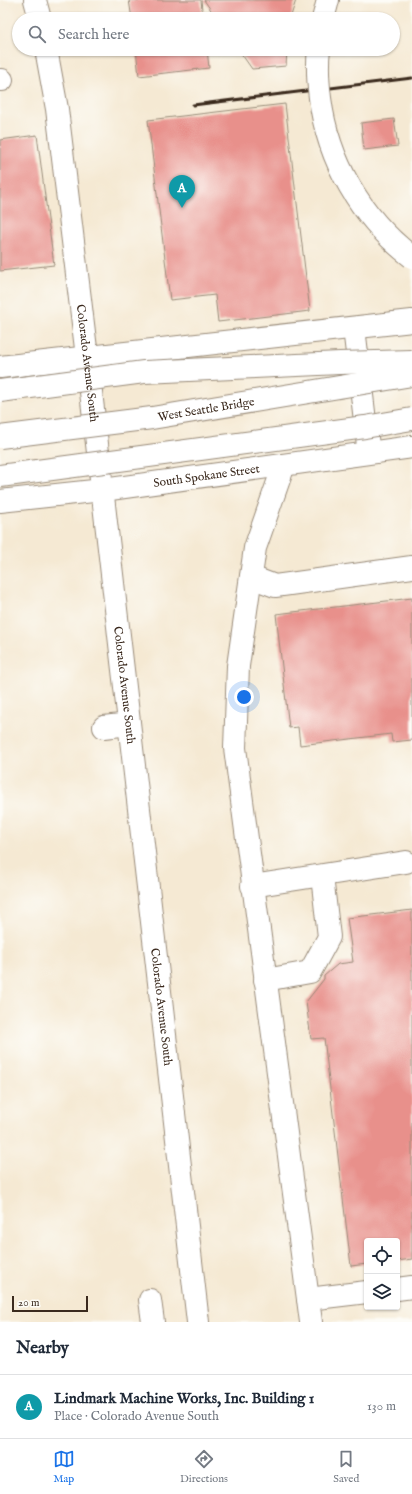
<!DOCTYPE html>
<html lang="en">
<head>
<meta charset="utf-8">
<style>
	body { margin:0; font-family:"IM FELL English",serif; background:#f6f6f7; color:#1f2937 }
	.controls { position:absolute; right:12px; bottom:12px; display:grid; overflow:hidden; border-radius:4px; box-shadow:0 1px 3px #0004 }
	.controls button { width:36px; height:36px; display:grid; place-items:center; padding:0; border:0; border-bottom:1px solid #e0e1e3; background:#fff; color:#1f2937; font:20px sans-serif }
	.scale { position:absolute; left:12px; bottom:10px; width:76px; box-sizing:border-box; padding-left:4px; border:2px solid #3b2a1e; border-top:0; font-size:11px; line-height:14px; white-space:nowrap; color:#3b2a1e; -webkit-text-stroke:3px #fdfcf7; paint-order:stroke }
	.you { position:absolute; left:244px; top:697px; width:14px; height:14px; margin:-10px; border:3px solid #fff; border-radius:50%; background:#1a73e8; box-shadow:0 0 0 6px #1a73e833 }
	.badge { display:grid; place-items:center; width:26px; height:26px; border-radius:50%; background:#1a73e8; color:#fff; font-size:13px; font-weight:700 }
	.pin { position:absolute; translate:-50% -33px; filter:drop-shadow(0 1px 2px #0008) }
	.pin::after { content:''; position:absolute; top:21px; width:14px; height:12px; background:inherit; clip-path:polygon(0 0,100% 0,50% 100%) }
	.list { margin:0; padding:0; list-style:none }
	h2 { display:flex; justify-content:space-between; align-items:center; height:52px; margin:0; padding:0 16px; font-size:17px }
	h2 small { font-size:13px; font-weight:400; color:#747a83 }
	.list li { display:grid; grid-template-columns:26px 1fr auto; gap:12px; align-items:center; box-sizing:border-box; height:64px; padding:0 16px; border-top:1px solid #e0e1e3 }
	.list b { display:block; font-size:15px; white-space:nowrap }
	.list p { margin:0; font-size:13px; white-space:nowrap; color:#747a83 }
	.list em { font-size:13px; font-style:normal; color:#747a83 }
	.icon { flex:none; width:22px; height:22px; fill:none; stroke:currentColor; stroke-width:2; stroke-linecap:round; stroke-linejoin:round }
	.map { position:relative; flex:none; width:412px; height:1322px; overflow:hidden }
	.search { position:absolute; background:#fff; box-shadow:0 1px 3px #0004; left:12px; right:12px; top:12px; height:44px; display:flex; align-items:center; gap:10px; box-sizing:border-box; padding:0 14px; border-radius:22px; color:#747a83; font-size:15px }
	.sheet { height:116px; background:#fff }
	nav { display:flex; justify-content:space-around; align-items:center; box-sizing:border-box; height:56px; border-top:1px solid #e0e1e3; background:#fff; font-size:11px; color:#747a83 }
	nav a { display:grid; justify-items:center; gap:2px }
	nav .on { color:#1a73e8 }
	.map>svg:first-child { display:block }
	.building { fill:#e8908b }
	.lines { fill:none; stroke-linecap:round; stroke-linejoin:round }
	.minor-casing { stroke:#988a78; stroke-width:24 }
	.major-casing { stroke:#988a78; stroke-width:24 }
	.highway-casing { stroke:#988a78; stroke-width:24 }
	.minor { stroke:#fff; stroke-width:22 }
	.major { stroke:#fff; stroke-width:22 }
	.highway { stroke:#fff; stroke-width:22 }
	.rail { stroke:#3b2a1e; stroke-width:3 }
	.highway-bridge-casing { stroke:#988a78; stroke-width:24; stroke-linecap:butt }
	.highway-bridge { stroke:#fff; stroke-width:22 }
	.labels { text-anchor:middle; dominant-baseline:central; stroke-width:3.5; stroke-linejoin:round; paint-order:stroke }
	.street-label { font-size:12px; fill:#3b2a1e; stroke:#fdfcf7 }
</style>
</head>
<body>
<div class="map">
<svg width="412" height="1322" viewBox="0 0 412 1322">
	<rect width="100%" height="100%" fill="#fdfcf7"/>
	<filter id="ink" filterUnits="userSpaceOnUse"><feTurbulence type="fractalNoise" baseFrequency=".025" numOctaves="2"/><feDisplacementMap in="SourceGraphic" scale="8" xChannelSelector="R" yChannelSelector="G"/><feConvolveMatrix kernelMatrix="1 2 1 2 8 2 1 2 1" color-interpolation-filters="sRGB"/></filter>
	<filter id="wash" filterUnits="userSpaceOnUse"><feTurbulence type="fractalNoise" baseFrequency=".012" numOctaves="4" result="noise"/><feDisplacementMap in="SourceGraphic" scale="16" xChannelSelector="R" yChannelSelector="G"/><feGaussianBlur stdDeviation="0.9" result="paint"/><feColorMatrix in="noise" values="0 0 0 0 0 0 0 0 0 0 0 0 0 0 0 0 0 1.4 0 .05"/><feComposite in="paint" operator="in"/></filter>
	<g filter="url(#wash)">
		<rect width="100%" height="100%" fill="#f5e9d3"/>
		<g id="blocks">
			<!-- building -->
			<g class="building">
				<polygon points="129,0 201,0 203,19 132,19"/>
				<polygon points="204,0 296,0 290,19 217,19"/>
				<polygon points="136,49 207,49 209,68 139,76"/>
				<polygon points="238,49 287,49 286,66 252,69"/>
				<polygon points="285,104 310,311 218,322 215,295 170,300 148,120"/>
				<polygon points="394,119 398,146 364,150 361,123"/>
				<polygon points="37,135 54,265 0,271 0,140"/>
				<polygon points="412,598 412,740 392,742 391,734 300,745 298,727 289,728 276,614"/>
				<polygon points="412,910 412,1259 397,1261 397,1241 367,1241 367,1264 351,1266 324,1038 311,1039 306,1002 324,979 324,976 338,964 353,962 347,918"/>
			</g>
		</g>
	</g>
	<g filter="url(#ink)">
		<use href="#blocks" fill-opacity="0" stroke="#988a78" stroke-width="1"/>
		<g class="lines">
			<!-- minor casing -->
			<g class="minor-casing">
				<g id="minor">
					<polyline points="35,0 40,19"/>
					<path id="s1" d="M46,49L57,109L87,357L198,1322"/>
					<polyline points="0,80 2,80"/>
					<polyline points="284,465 255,548 238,666 235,748 311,1322"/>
					<polyline points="251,577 275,586 412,567"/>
					<polyline points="104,727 129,724"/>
					<polyline points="252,886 406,862"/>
					<polyline points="265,980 310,972 329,937 322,876"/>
					<polyline points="397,1289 412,1287"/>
					<polyline points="308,1299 367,1292"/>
					<polyline points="150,1300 153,1322"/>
				</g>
			</g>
			<!-- major casing -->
			<g class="major-casing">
				<g id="major">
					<polyline points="354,328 368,446"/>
					<polyline points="0,367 412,321"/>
					<path id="s2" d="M0,501L103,490L412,447"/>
				</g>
			</g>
			<!-- highway casing -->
			<g class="highway-casing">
				<polyline id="highway" points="323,19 328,0"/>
			</g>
			<!-- minor -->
			<use href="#minor" class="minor"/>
			<!-- major -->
			<use href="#major" class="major"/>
			<!-- highway -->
			<use href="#highway" class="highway"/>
			<!-- rail -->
			<polyline class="rail" points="193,105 412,78"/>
			<!-- highway-bridge casing -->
			<g class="highway-bridge-casing">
				<g id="highway-bridge">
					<path d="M319,49C317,65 318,82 320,98C328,161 361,218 412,257"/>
					<polyline points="0,391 144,372 340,363 412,361"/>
					<path id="s3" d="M0,437L152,418L412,375"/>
					<polyline points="0,476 365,427 412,419"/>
				</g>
			</g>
			<!-- highway-bridge -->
			<use href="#highway-bridge" class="highway-bridge"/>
		</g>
	</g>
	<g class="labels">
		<!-- street labels -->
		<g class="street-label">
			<text stroke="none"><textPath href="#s1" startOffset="317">Colorado Avenue South</textPath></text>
			<text stroke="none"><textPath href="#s3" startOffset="208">West Seattle Bridge</textPath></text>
			<text stroke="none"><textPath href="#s2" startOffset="208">South Spokane Street</textPath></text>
			<text stroke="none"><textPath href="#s1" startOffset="641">Colorado Avenue South</textPath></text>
			<text stroke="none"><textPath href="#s1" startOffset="965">Colorado Avenue South</textPath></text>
		</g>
	</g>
</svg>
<div class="controls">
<button><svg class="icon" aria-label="locate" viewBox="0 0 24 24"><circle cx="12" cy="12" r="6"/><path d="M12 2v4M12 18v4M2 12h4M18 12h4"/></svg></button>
<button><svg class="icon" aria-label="layers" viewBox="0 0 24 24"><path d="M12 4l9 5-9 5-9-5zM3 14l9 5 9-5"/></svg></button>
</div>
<div class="scale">20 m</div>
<div class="you"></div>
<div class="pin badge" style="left:182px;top:208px;background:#0f9aa8">A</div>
<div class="search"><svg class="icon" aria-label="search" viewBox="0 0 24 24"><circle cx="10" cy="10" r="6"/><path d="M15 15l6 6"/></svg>Search here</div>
</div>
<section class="sheet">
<h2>Nearby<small></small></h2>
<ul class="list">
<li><span class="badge" style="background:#0f9aa8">A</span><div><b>Lindmark Machine Works, Inc. Building 1</b><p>Place · Colorado Avenue South</p></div><em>130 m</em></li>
</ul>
</section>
<nav>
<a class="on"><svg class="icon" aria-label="map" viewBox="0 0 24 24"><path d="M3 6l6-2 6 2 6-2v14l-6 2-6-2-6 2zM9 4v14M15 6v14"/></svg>Map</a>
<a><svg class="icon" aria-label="directions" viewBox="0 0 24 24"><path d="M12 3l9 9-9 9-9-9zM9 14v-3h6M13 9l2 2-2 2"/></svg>Directions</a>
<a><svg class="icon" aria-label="saved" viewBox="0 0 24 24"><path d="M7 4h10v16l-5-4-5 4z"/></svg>Saved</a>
</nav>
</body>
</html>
